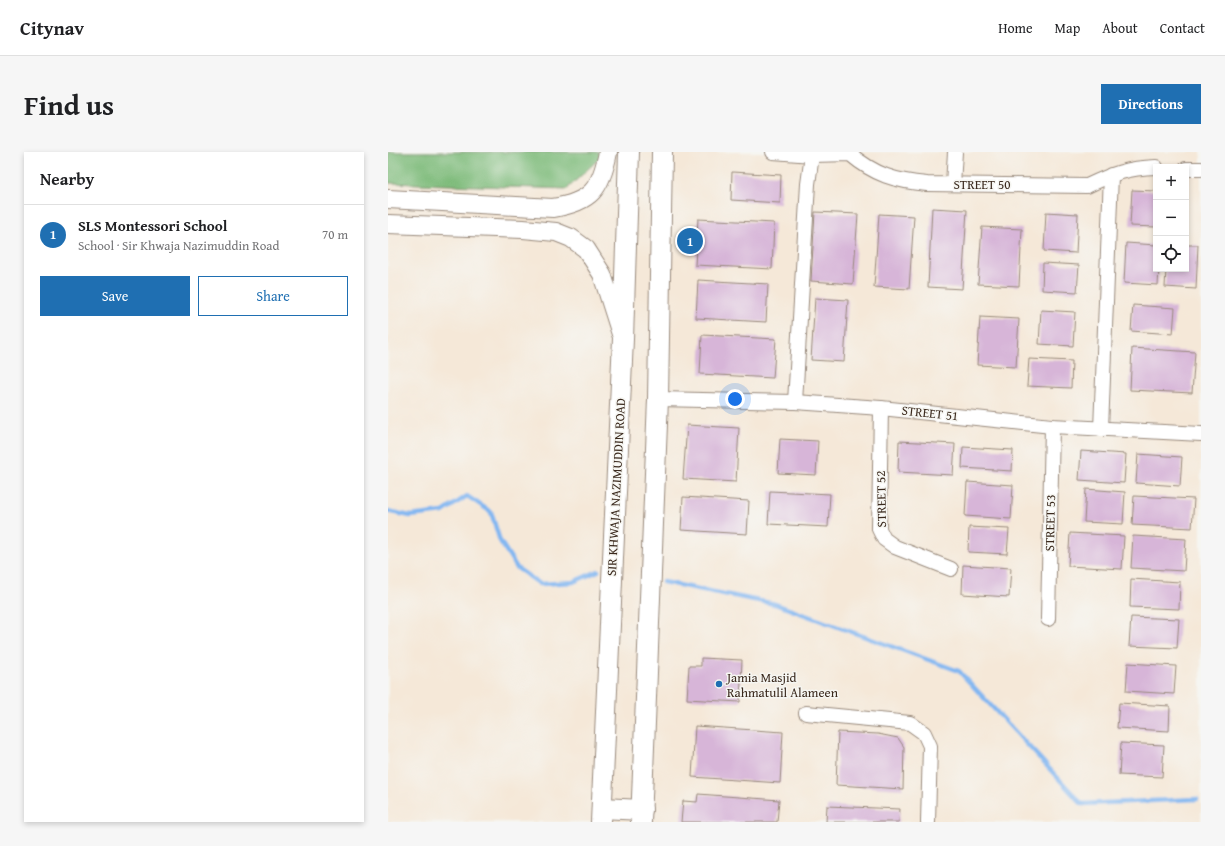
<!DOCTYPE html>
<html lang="en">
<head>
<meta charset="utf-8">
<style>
	body { margin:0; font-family:"Gentium Book Plus",serif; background:#f6f6f6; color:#202124 }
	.controls { position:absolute; right:12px; top:12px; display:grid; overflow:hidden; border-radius:0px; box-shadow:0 2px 6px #0003 }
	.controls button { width:36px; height:36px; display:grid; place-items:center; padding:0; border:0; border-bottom:1px solid #e0e0e0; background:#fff; color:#202124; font:20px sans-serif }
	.you { position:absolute; left:347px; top:247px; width:14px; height:14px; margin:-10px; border:3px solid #fff; border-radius:50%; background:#1a73e8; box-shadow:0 0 0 6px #1a73e833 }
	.badge { display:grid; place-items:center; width:26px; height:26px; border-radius:50%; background:#1f6fb2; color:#fff; font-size:13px; font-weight:700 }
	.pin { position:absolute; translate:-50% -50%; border:2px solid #fff; box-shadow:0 1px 4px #0006 }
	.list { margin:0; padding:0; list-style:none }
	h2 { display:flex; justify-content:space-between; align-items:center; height:52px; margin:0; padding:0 16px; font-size:17px }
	h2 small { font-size:13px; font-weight:400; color:#757577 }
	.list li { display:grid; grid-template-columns:26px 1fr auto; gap:12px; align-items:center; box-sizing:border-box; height:60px; padding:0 16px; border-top:1px solid #e0e0e0 }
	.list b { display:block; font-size:15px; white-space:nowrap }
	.list p { margin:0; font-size:13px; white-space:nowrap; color:#757577 }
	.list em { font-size:13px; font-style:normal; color:#757577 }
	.actions { display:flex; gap:8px; padding:12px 16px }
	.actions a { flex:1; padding:9px 0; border:1px solid #1f6fb2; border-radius:0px; text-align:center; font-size:14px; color:#1f6fb2 }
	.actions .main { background:#1f6fb2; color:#fff }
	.icon { flex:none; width:22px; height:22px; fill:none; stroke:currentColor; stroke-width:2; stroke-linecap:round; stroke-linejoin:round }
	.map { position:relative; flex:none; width:813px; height:670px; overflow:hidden; border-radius:0px }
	header { display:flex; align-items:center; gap:24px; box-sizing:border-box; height:56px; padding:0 20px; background:#fff; border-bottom:1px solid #e0e0e0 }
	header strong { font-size:19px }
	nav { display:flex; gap:22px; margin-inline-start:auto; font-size:14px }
	.intro { display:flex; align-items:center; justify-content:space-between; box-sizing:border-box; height:96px; padding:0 24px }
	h1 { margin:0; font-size:28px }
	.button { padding:10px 18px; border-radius:0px; background:#1f6fb2; color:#fff; font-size:14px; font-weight:700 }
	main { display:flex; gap:24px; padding:0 24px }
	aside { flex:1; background:#fff; border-radius:0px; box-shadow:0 2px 6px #0003 }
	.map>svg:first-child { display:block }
	.forest { fill:#7ebb7a; stroke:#5c724c }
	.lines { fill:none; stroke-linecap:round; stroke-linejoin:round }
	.stream { stroke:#83b7f1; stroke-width:4.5 }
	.building { fill:#d7b5d8 }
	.minor-casing { stroke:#98897b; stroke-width:16 }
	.tertiary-casing { stroke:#98897b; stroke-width:20 }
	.secondary-casing { stroke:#98897b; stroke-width:22 }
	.minor { stroke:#fff; stroke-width:14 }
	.tertiary { stroke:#fff; stroke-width:18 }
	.secondary { stroke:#fff; stroke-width:20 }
	.poi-dot { fill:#1f6fb2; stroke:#f6f6f2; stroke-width:1.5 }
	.labels { text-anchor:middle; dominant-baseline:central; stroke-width:3; stroke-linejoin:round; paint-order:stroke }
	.street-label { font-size:13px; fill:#3b2a1e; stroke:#f6f6f2 }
	.poi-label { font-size:13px; fill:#3b2a1e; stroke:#f6f6f2; text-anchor:start }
</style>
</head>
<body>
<header>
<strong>Citynav</strong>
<nav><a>Home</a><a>Map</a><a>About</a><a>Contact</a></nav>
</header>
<div class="intro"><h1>Find us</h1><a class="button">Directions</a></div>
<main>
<aside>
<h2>Nearby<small></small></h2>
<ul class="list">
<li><span class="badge">1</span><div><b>SLS Montessori School</b><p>School · Sir Khwaja Nazimuddin Road</p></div><em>70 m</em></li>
</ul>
<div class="actions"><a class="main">Save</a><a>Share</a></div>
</aside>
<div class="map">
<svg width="813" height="670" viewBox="0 0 813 670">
	<rect width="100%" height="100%" fill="#f6f6f2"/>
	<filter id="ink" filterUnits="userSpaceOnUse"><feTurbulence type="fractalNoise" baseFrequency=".025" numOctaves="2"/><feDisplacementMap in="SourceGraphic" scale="8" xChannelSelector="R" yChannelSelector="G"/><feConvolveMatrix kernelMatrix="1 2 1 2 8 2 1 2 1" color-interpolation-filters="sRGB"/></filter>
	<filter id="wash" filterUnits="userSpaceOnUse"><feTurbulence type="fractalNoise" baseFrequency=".012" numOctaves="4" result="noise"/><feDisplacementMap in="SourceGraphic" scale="16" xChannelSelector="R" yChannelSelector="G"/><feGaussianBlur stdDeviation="0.9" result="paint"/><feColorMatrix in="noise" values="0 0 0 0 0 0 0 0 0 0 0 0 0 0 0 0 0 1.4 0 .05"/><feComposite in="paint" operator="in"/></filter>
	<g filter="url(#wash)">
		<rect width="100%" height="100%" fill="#f5e8d8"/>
		<!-- forest -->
		<polygon class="forest" points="0,0 218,0 179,37 0,31"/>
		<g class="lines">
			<!-- stream -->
			<g class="stream">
				<polyline points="0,359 22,364 55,360 79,344 103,360 112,389 129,416 152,432 185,430 210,419"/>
				<polyline points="275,430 387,452 571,519 694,652 809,647"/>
			</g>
		</g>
		<g id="blocks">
			<!-- building -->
			<g class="building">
				<polygon points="344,20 393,23 392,51 343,48"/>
				<polygon points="744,38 768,39 768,75 742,74"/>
				<polygon points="544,56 579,58 574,137 540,135"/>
				<polygon points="427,60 470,62 465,132 423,129"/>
				<polygon points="658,60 690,62 688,101 656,99"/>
				<polygon points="491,62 526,64 521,137 486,135"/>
				<polygon points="310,67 386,71 384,117 307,113"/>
				<polygon points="594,75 634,77 631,134 590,132"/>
				<polygon points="738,91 768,93 768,117 771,117 770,133 736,131"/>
				<polygon points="798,93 810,93 808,137 777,135 778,117 798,117"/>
				<polygon points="655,111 691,113 689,140 654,138"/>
				<polygon points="310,128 380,132 378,170 308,166"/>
				<polygon points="427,146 460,148 456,210 423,208"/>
				<polygon points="745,153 787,156 785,182 743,179"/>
				<polygon points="653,158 687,160 685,194 651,192"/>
				<polygon points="592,165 631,167 628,215 589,213"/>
				<polygon points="314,183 388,187 385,226 312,222"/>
				<polygon points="744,196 807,200 804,241 742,238"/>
				<polygon points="641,207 684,209 683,236 639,234"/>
				<polygon points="299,273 351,276 348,330 295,327"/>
				<polygon points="392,287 430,289 428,323 390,321"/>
				<polygon points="511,289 567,292 565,323 510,320"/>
				<polygon points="575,295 625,298 624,319 574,316"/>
				<polygon points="693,299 738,302 736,331 691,328"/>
				<polygon points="750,302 794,305 792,334 748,331"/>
				<polygon points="579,330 625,333 623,367 577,364"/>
				<polygon points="698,337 737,340 735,372 696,370"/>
				<polygon points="382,339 442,342 440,375 380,372"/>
				<polygon points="746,344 806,347 804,376 744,373"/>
				<polygon points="295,345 361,349 359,382 293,378"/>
				<polygon points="581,375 621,377 619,402 580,400"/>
				<polygon points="682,381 736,384 734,417 680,414"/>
				<polygon points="745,384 798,387 796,419 743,416"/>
				<polygon points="575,413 623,416 621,445 574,442"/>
				<polygon points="743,427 792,430 791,457 742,455"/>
				<polygon points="743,465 791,467 789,496 741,494"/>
				<polygon points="313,506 354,508 352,550 299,547 301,514 313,514"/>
				<polygon points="740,511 788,514 786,542 738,539"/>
				<polygon points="731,551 782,554 781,579 729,576"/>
				<polygon points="307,574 395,580 392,631 304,625"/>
				<polygon points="450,580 490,582 510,586 516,595 515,637 448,633"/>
				<polygon points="733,591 776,593 774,625 731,623"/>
				<polygon points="310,642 391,648 389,670 293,670 295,649 309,650"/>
				<polygon points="439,654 512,657 511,670 438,670"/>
			</g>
		</g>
	</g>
	<g filter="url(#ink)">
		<use href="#blocks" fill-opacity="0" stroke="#98897b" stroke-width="1"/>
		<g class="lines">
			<!-- minor casing -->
			<g class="minor-casing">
				<g id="minor">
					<path d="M385,0L424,3L462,2C487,23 507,29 539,32L699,34C724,22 739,16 768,15"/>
					<polyline points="798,17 813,17"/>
					<polyline points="565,32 567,0"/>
					<polyline points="270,247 407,250 493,256 664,274 813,282"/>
					<polyline points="407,250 420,32 424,3"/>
					<polyline points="493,256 491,377 496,387 507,395 563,417"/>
					<polyline points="713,277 723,23"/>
					<polyline points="660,467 664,274"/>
					<polyline points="418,561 522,571 536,581 542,594 540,670"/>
				</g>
			</g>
			<!-- tertiary casing -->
			<g class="tertiary-casing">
				<g id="tertiary">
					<path d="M0,47L165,56C203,50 213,37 220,0"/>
					<polyline points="0,72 135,77 168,80 183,86 198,97 214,122 233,182"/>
				</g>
			</g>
			<!-- secondary casing -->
			<g class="secondary-casing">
				<g id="secondary">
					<polyline points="214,656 254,658"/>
					<polyline points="213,670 235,187 241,0"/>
					<polyline points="253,670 270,247 274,0"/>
				</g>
			</g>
			<!-- minor -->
			<use href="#minor" class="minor"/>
			<!-- tertiary -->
			<use href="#tertiary" class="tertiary"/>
			<!-- secondary -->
			<use href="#secondary" class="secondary"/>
		</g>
	</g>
	<!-- markers -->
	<circle class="poi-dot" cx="331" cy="532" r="4"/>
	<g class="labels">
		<!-- street labels -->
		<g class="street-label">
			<text x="594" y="32">STREET 50</text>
			<text transform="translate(542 261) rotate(6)">STREET 51</text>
			<text transform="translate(228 335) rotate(-87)">SIR KHWAJA NAZIMUDDIN ROAD</text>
			<text transform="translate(493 347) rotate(-91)">STREET 52</text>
			<text transform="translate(662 371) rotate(-89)">STREET 53</text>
		</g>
		<!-- poi labels -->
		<g class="poi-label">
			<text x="339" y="525">Jamia Masjid<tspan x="339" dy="15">Rahmatulil Alameen</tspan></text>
		</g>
	</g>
</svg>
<div class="controls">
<button>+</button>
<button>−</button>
<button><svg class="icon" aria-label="locate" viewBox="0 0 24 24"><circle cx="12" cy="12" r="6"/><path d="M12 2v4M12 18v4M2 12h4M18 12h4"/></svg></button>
</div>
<div class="you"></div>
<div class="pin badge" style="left:302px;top:89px">1</div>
</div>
</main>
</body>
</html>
